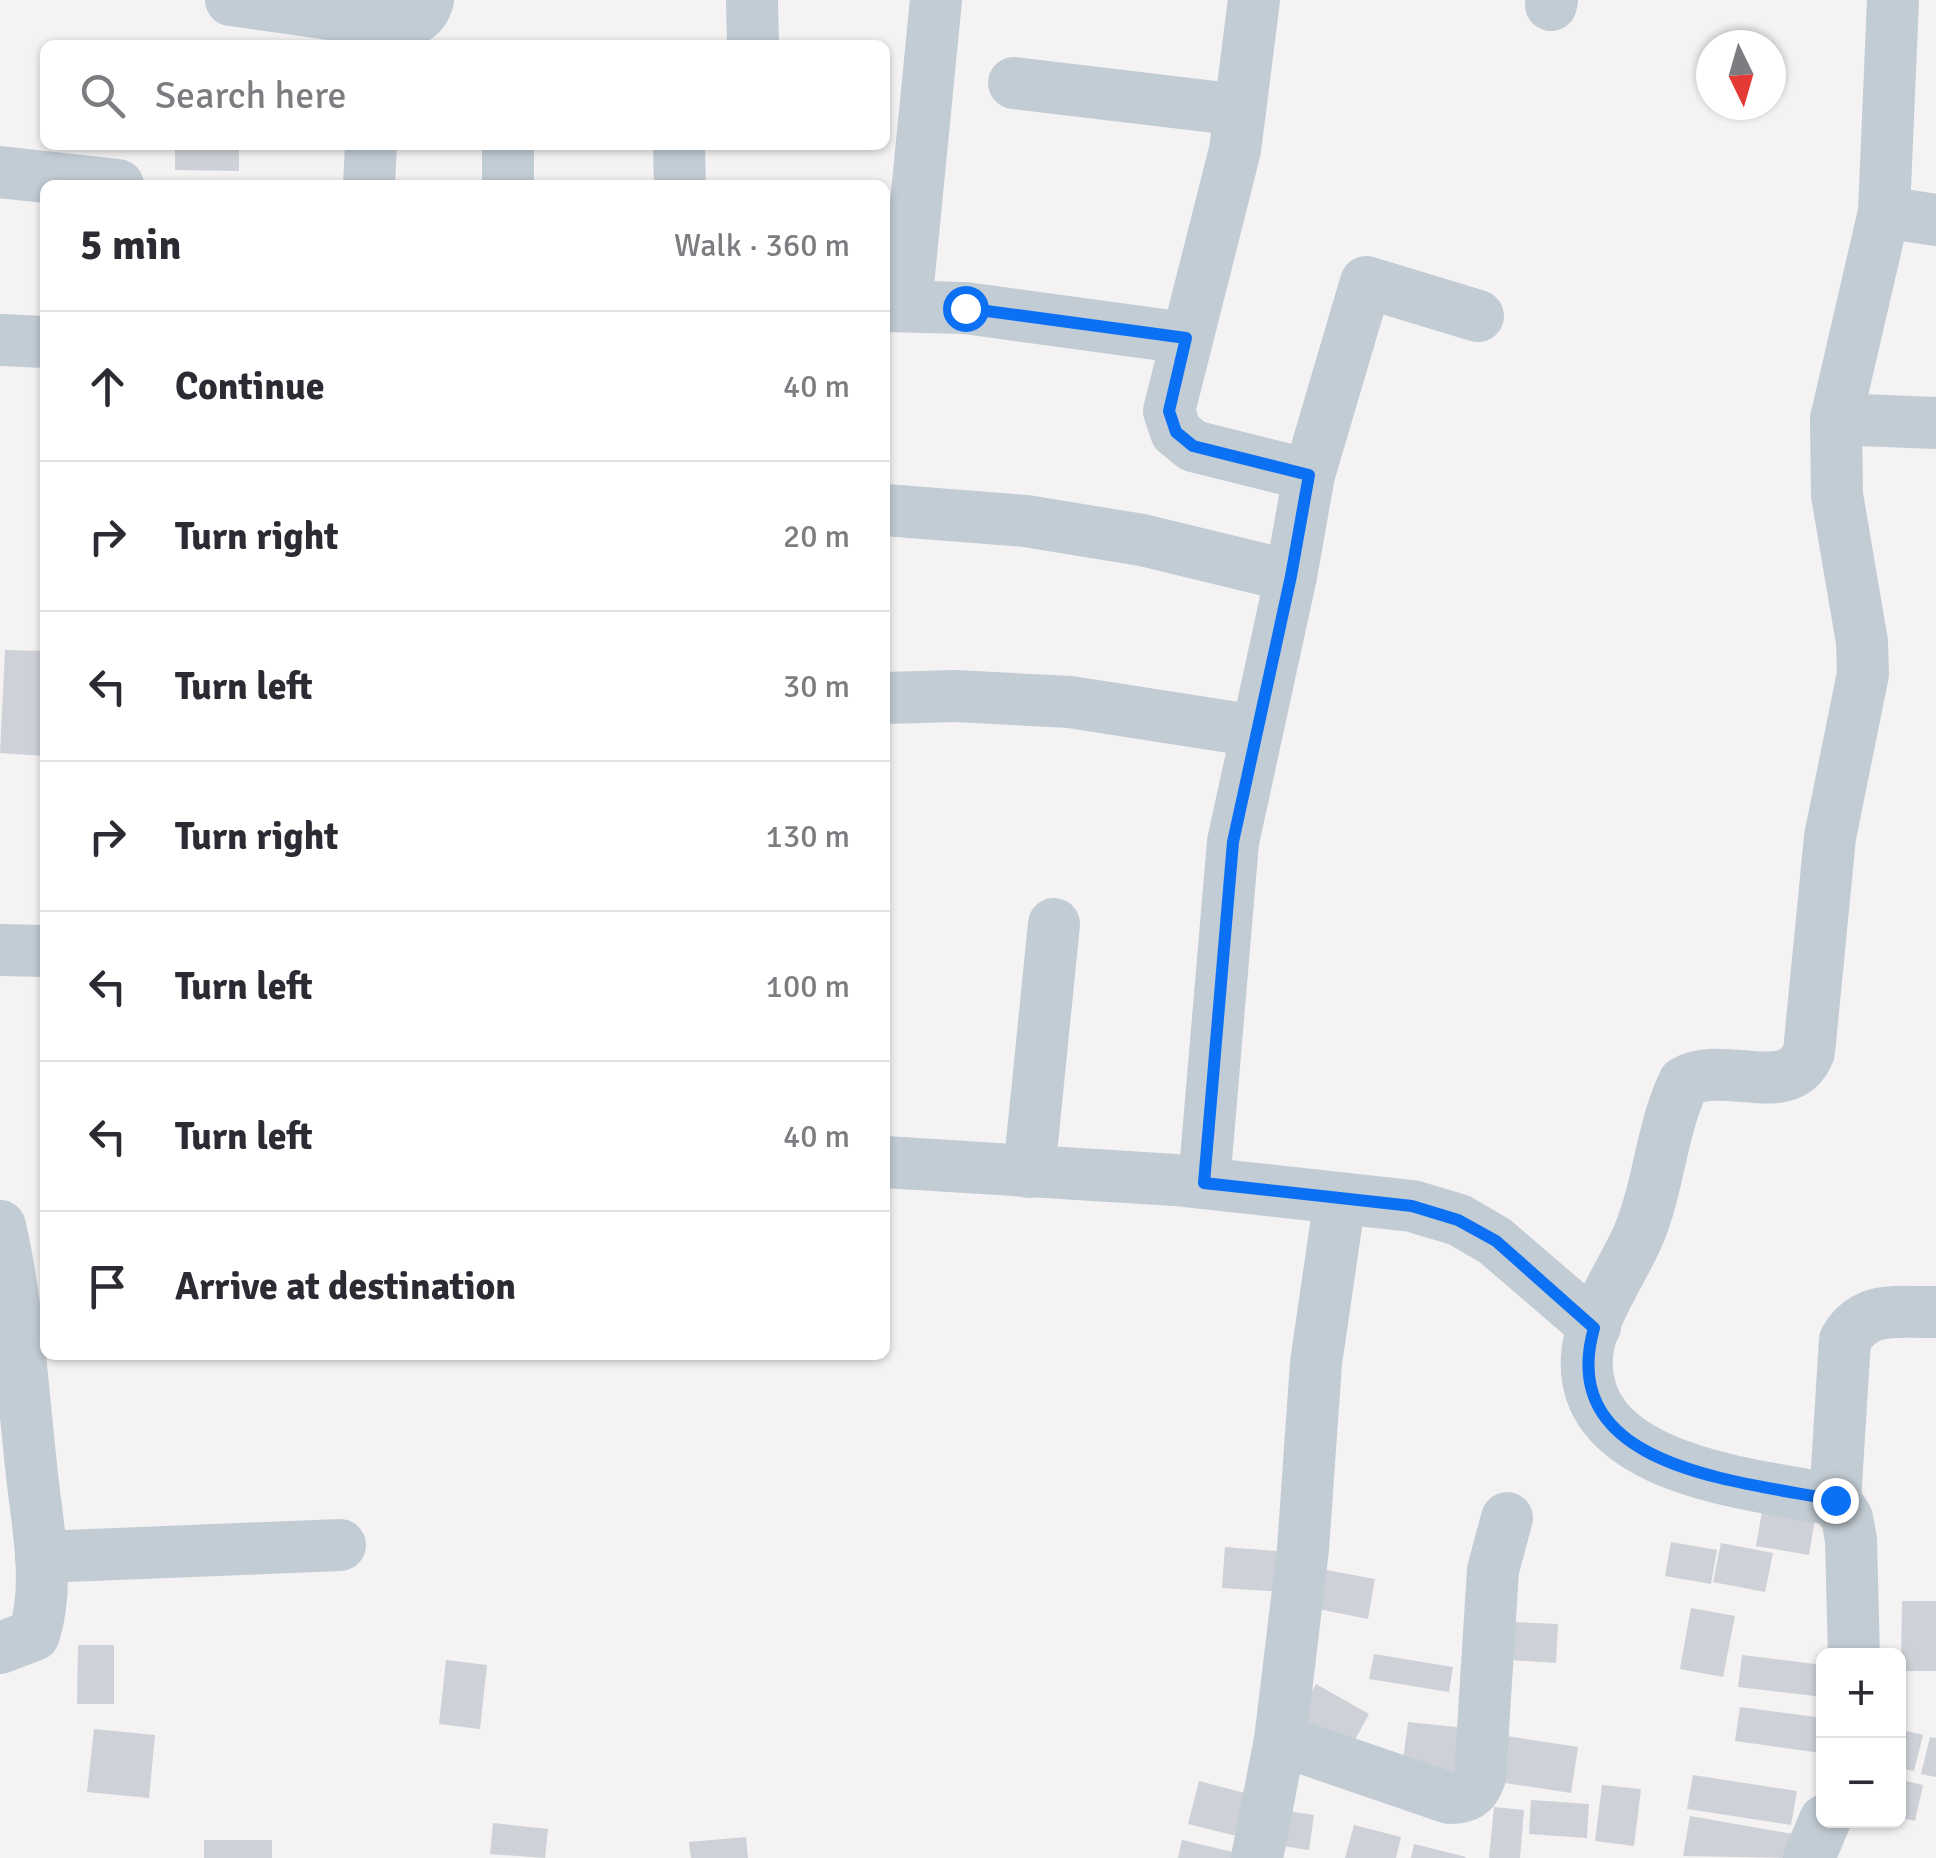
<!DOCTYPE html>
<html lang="en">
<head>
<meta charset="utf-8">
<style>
	body { margin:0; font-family:Signika,sans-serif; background:#f7f7f7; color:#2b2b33 }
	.controls { position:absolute; right:30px; bottom:30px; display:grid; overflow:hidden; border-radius:15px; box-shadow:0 2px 8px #0004 }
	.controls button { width:90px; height:90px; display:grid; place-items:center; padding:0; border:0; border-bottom:2px solid #e1e1e2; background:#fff; color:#2b2b33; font:50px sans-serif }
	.compass { position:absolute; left:1696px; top:30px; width:90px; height:90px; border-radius:50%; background:#fff; box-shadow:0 2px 8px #0004; rotate:175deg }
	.stop { position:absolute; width:30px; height:30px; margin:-22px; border:8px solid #0c70f4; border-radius:50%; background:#fff }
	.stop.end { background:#0c70f4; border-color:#fff; box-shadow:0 2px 10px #0008 }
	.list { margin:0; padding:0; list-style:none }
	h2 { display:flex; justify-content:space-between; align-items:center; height:130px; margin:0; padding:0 40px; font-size:42px }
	h2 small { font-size:32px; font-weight:400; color:#7c7c81 }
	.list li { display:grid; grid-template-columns:65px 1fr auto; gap:30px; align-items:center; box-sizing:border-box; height:150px; padding:0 40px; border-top:2px solid #e1e1e2 }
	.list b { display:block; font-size:38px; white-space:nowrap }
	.list em { font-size:32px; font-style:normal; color:#7c7c81 }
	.icon { flex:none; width:55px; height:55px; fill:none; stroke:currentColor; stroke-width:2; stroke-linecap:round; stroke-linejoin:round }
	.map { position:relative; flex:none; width:1936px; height:1858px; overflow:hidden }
	.search { position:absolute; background:#fff; box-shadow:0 2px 8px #0004; left:40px; top:40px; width:850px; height:110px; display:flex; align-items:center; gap:25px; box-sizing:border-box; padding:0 35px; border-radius:15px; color:#7c7c81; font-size:38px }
	.panel { position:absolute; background:#fff; box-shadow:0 2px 8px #0004; left:40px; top:180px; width:850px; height:1180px; border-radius:15px }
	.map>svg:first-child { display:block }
	.building { fill:#ced1d7 }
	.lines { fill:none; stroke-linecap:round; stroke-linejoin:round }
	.minor { stroke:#c2ccd4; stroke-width:52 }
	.route { stroke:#0c70f4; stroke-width:12 }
</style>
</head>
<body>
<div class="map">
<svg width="1936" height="1858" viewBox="0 0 1936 1858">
	<rect width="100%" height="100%" fill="#f4f2f2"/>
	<!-- building -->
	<g class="building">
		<polygon points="175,145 239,145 239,171 175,170"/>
		<polygon points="5,650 45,651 45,756 0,753"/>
		<polygon points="1762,1511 1815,1519 1809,1555 1756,1546"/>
		<polygon points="1671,1542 1717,1550 1711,1584 1665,1576"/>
		<polygon points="1721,1543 1773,1553 1765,1592 1713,1582"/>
		<polygon points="1225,1547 1289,1552 1286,1592 1222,1588"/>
		<polygon points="1321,1569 1375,1579 1368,1619 1313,1608"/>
		<polygon points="1902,1601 1936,1601 1936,1671 1901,1671"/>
		<polygon points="1691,1608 1735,1616 1723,1677 1680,1669"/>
		<polygon points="1514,1622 1558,1624 1556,1663 1511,1660"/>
		<polygon points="78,1645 114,1645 114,1704 77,1704"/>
		<polygon points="1374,1654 1453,1667 1449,1692 1369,1679"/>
		<polygon points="1742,1655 1824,1665 1824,1697 1738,1687"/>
		<polygon points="446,1660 487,1665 480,1729 439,1724"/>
		<polygon points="1316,1684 1369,1714 1350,1749 1296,1719"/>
		<polygon points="1740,1707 1824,1718 1821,1753 1735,1741"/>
		<polygon points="1408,1722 1475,1729 1471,1776 1402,1768"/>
		<polygon points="94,1729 155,1735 149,1798 87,1792"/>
		<polygon points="1898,1729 1923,1735 1914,1771 1898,1768"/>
		<polygon points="1507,1736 1578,1747 1571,1793 1499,1782"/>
		<polygon points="1930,1737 1936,1738 1936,1777 1921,1774"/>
		<polygon points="1693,1775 1797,1791 1791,1825 1687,1809"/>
		<polygon points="1898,1779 1923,1785 1915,1821 1898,1817"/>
		<polygon points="1199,1781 1256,1796 1245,1838 1188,1824"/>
		<polygon points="1602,1785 1641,1789 1634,1846 1595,1841"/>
		<polygon points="1531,1800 1589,1804 1587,1838 1529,1834"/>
		<polygon points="1494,1807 1524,1810 1520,1858 1489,1858"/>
		<polygon points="1281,1810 1314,1815 1309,1850 1276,1845"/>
		<polygon points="1690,1816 1793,1834 1788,1858 1683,1856"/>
		<polygon points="493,1823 548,1829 545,1858 490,1854"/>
		<polygon points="1354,1825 1401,1837 1396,1858 1345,1858"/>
		<polygon points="746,1837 748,1858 691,1858 689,1842"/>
		<rect x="204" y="1840" width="68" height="18"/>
		<polygon points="1182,1840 1237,1853 1236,1858 1178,1858"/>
		<polygon points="1414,1844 1466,1857 1466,1858 1411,1858"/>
	</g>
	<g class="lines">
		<!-- minor -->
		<g class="minor">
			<path d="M231,0L394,23C411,21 423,19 428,0"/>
			<polyline points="752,0 753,45"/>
			<polyline points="1254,0 1235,150 1169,411 1176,432 1193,446 1309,475"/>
			<polyline points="1551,5 1552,0"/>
			<polyline points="1014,83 1240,110"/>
			<polyline points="508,145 508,185"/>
			<polyline points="679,145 680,185"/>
			<polyline points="0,172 118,185"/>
			<polyline points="369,185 371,145"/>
			<polyline points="1884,212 1936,220"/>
			<polyline points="906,305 936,0"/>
			<polyline points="885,306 965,308 1185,338"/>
			<polyline points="0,340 45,342"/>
			<polyline points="1836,419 1936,423"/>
			<polyline points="885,510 1026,521 1142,540 1291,576"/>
			<polyline points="885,698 955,696 1070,702 1256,731"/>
			<polyline points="0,950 45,951"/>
			<polyline points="885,1162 1175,1180 1412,1206 1459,1220 1495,1241 1595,1327"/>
			<polyline points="1029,1172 1054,924"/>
			<polyline points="1204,1183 1233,842 1291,576 1309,475 1366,282 1478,316"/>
			<path d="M0,1226C18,1305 22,1385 31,1465C36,1520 51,1581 34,1635L0,1648"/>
			<path d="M1835,1500L1845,1340C1865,1304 1899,1313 1936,1312"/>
			<polyline points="41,1557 340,1545"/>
			<path d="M1854,1656L1851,1540L1847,1518L1835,1500C1755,1484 1579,1471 1587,1356C1589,1318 1623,1271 1638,1236C1659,1187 1661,1130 1684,1082C1726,1059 1789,1102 1809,1052L1830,837L1863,674L1862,642L1837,495L1836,419L1884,212L1893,0"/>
			<path d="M1280,1740L1449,1798C1467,1798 1474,1794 1480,1777L1493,1570L1507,1518"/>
			<polyline points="1257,1858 1280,1740 1303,1549 1316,1363 1340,1198"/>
			<polyline points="1809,1858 1825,1820"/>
		</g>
	</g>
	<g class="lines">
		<!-- route -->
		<path class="route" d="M965,308L1186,338L1169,411L1176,432L1193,446L1309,475L1291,576L1233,842L1204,1183L1412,1206L1458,1220L1496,1241L1594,1328C1554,1469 1740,1481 1835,1500"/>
	</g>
</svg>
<div class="controls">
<button>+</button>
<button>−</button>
</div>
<svg class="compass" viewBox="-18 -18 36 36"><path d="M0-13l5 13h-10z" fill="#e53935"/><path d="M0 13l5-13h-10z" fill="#7c7c81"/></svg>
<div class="stop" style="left:965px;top:308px"></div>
<div class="stop end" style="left:1835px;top:1500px"></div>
<div class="search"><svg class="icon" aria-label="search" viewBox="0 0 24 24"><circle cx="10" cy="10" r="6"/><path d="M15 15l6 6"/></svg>Search here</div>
<section class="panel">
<h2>5 min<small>Walk · 360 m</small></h2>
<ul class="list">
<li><svg class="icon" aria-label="ahead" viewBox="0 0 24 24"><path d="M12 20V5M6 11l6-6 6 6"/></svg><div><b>Continue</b></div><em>40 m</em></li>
<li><svg class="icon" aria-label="right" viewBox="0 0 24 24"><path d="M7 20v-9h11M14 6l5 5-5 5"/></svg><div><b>Turn right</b></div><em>20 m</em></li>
<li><svg class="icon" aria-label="left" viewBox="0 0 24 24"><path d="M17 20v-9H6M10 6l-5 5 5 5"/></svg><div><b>Turn left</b></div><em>30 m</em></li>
<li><svg class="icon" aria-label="right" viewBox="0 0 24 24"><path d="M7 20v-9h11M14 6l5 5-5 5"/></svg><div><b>Turn right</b></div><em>130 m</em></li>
<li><svg class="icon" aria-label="left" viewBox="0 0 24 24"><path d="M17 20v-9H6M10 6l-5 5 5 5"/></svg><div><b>Turn left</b></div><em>100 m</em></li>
<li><svg class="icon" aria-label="left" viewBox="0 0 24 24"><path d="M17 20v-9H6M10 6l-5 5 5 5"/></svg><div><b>Turn left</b></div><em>40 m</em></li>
<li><svg class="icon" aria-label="arrive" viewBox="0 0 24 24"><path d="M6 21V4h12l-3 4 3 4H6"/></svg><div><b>Arrive at destination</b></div></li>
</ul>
</section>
</div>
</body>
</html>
